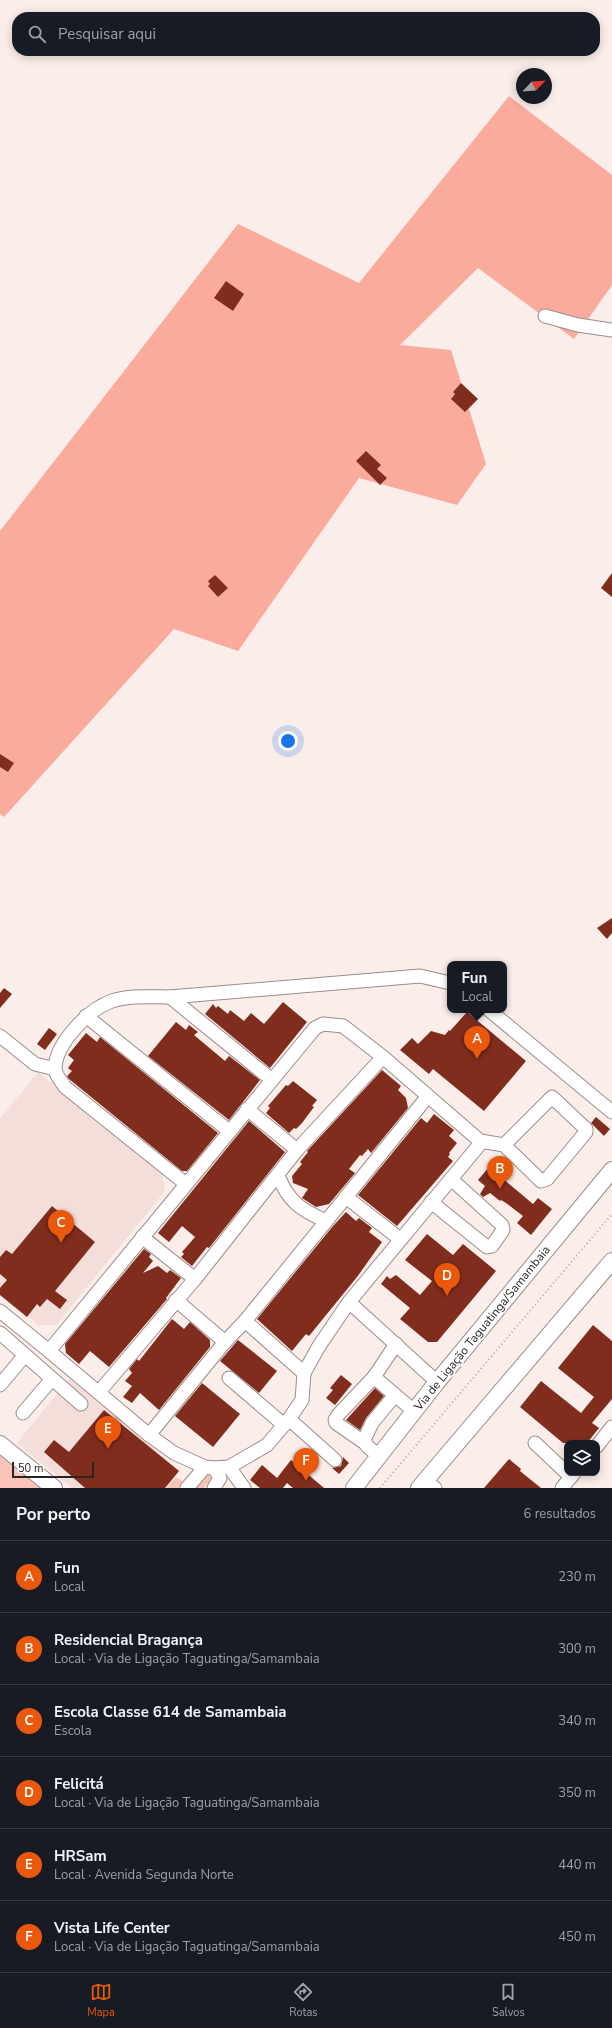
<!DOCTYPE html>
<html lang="pt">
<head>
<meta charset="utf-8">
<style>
	body { margin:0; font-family:"Nunito Sans",sans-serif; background:#20242c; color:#f1f3f6 }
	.controls { position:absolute; right:12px; bottom:12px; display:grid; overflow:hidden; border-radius:8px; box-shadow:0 2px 10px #0003 }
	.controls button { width:36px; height:36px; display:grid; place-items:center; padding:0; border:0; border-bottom:1px solid #363941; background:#171b24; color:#f1f3f6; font:20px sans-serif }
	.compass { position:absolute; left:516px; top:68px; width:36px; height:36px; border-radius:50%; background:#171b24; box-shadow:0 2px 10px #0003; rotate:65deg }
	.scale { position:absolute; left:12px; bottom:10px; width:82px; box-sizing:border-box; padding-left:4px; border:2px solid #2a2524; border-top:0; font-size:11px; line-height:14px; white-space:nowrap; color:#2a2524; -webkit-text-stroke:3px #fefefe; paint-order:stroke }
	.you { position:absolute; left:288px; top:741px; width:14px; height:14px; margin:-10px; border:3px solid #fff; border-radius:50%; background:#1a73e8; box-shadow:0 0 0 6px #1a73e833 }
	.badge { display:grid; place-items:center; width:26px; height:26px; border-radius:50%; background:#ea580c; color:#fff; font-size:13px; font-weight:700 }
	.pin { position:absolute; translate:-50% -33px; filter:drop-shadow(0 1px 2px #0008) }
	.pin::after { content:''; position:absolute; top:21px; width:14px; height:12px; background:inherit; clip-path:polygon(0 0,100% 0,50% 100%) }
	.popup { position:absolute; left:447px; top:961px; width:60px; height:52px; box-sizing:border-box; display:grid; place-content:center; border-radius:8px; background:#171b24; filter:drop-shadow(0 1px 3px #0005); font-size:13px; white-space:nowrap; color:#9ea1a6 }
	.popup b { font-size:15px; color:#f1f3f6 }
	.popup::after { content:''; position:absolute; left:50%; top:100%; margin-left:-8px; border:8px solid transparent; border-top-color:#171b24 }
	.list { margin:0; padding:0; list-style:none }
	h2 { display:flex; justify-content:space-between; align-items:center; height:52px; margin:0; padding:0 16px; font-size:17px }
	h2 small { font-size:13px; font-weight:400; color:#9ea1a6 }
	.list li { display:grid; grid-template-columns:26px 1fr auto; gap:12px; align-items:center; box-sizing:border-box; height:72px; padding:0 16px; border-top:1px solid #363941 }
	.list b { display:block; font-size:15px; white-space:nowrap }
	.list p { margin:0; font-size:13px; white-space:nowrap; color:#9ea1a6 }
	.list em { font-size:13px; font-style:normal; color:#9ea1a6 }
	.icon { flex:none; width:22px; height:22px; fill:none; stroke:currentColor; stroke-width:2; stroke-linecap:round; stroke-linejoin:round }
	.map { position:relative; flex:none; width:612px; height:1488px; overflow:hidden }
	.search { position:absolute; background:#171b24; box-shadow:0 2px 10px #0003; left:12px; right:12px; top:12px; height:44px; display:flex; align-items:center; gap:10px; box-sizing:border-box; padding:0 14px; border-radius:16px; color:#9ea1a6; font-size:15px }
	.sheet { height:484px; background:#171b24 }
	nav { display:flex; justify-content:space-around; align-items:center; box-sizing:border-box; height:56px; border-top:1px solid #363941; background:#171b24; font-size:11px; color:#9ea1a6 }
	nav a { display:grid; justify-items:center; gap:2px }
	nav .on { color:#ea580c }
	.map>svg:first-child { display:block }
	.built { fill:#f3ded9 }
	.green { fill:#f9c3b8 }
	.forest { fill:#faab9b }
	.building { fill:#812d1e }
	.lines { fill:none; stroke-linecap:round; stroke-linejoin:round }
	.minor-casing { stroke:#998d8a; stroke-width:15 }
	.major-casing { stroke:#998d8a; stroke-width:18 }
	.path { stroke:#b0a6a3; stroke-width:2; stroke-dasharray:1 3; stroke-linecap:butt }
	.minor { stroke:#fff; stroke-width:13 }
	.major { stroke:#fff; stroke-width:16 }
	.labels { text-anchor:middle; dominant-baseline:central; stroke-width:4; stroke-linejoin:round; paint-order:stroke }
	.street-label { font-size:12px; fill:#2a2524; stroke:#fefefe }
</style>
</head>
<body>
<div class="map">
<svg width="612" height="1488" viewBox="0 0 612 1488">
	<rect width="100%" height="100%" fill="#fbedea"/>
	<!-- built -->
	<g class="built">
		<polygon points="38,1072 162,1173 165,1191 56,1325 39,1325 0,1294 0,1119"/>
		<polygon points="70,1378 180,1471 167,1488 72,1488 17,1443"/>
	</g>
	<!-- green -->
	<g class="green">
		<polygon points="0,1450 45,1488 0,1488"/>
		<polygon points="209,1473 214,1476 213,1483 207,1484 204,1488 196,1488"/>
		<polygon points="176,1477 184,1482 179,1488 167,1488"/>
	</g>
	<!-- forest -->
	<polygon class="forest" points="509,96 612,175 612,285 574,339 478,268 400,345 451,350 486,464 457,505 359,478 238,651 174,629 4,817 0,814 0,531 238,224 359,283"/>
	<!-- building -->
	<g class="building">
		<polygon points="226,281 244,294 233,311 214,298"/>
		<polygon points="461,383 478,399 465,412 451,399 455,394 453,392"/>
		<polygon points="366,451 381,465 377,469 387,478 380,485 356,461"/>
		<polygon points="612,573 612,597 601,588"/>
		<polygon points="215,575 228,588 218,597 208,586 210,584 208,581"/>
		<polygon points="0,754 14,763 8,772 0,767"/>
		<polygon points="612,918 612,933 607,939 597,928"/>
		<polygon points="4,988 12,994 0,1008 0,993"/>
		<polygon points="283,1002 307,1022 270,1068 205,1014 213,1004 216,1008 218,1006 228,1014 230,1010 244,1021 251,1013 264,1024"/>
		<polygon points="467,1012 526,1061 484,1111 433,1069 429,1074 400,1050 412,1038 418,1044 431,1031 445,1035 449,1030 450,1031"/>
		<polygon points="176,1022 186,1030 189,1025 198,1032 194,1035 225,1061 229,1056 260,1080 229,1120 148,1056"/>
		<polygon points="49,1028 57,1034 45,1050 37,1044"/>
		<polygon points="86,1033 97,1042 100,1037 218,1133 187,1171 182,1171 69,1079 67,1076 72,1071 68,1068 74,1060 68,1055"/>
		<polygon points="382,1070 401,1086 398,1090 406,1098 408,1108 371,1153 368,1149 362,1156 360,1155 349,1169 355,1173 329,1204 316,1207 302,1198 308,1189 293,1183 292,1176 302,1164 300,1162 308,1152 307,1151"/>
		<polygon points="293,1081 317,1100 312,1106 314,1107 302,1123 296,1129 294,1128 289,1133 266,1113 270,1108 268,1106 286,1085 288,1086"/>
		<polygon points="434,1114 454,1130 449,1136 457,1143 449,1153 450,1154 448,1157 453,1161 397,1226 358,1195 421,1118 427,1123"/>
		<polygon points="596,1117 610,1129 604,1136 591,1123"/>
		<polygon points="249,1121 285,1152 209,1248 207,1247 192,1266 181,1257 184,1254 182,1252 195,1237 182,1226 169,1242 158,1233"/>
		<polygon points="489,1167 533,1204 538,1198 552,1209 531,1235 517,1223 523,1216 506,1203 501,1200 500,1201 490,1193 483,1197 480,1194 485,1186 478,1180"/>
		<polygon points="52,1206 95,1242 55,1291 67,1300 60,1309 47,1299 40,1307 37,1304 27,1317 0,1295 0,1288 7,1280 0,1274 0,1257 6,1250 12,1254"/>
		<polygon points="346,1212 356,1221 359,1218 372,1228 369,1232 382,1242 357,1277 309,1336 306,1334 292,1351 257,1319 333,1226"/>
		<polygon points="427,1234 453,1255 463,1244 496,1271 437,1342 428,1342 400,1319 410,1308 381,1284 387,1276 390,1279 396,1275 420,1295 432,1281 405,1260"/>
		<polygon points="144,1249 151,1254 149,1257 153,1261 143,1273 158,1266 167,1273 170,1270 181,1278 166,1298 167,1299 109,1367 90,1351 79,1364 66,1353 65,1344"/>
		<polygon points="172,1319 184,1329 190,1322 210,1340 210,1347 159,1410 140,1393 132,1403 123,1397 132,1386 125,1381 132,1373 129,1369 137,1359 139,1361"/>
		<polygon points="593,1325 612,1341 612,1399 592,1423 599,1428 587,1443 563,1443 520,1407 541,1381 581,1413 594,1397 558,1368"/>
		<polygon points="238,1340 277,1371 259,1393 220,1361"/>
		<polygon points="341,1375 352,1384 335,1405 326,1398 333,1390 330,1388"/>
		<polygon points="202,1383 240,1414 213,1447 175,1416"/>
		<polygon points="375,1388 384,1396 366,1418 360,1430 346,1420"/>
		<polygon points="104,1410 179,1471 165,1488 85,1488 44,1452 54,1440 69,1452"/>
		<polygon points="343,1457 349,1463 339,1474 332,1468 341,1466"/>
		<polygon points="509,1459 521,1469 520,1471 541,1488 484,1488"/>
		<polygon points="291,1460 324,1488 293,1488 287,1483 283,1488 260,1488 250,1480 262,1465 277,1478"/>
	</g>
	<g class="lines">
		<!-- minor casing -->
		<g class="minor-casing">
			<g id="minor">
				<polyline points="545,316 578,325 612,330"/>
				<polyline points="170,997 272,1080"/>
				<polyline points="489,1010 612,1112"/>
				<polyline points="86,1016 229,1131"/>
				<polyline points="0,1036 35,1064 55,1069"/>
				<polyline points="247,1109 297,1150"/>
				<polyline points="480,1141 504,1145 541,1181 547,1179 586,1132 586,1129 552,1097 504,1145"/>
				<path d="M278,1176C289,1202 301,1210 326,1221"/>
				<path d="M186,1184L65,1087C62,1082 55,1075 55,1068C56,1043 89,1009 112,1001C130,995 151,997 170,997L420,976L450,983"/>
				<polyline points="346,1197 400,1239"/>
				<polyline points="431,1202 487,1247 492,1246 503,1230 502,1225 451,1179"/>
				<polyline points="142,1237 195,1279"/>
				<polyline points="176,1300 225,1342"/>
				<polyline points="349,1302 437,1382"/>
				<polyline points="0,1311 49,1351 315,1028 323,1024 343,1026 383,1057 480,1141 480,1144 349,1302 319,1346 304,1373 302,1400 289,1419 267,1445 229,1467 214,1468 205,1467 174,1453 149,1435 49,1351"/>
				<polyline points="245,1321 304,1373"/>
				<polyline points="0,1333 81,1404"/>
				<polyline points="374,1377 396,1344"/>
				<polyline points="229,1378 284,1425"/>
				<polyline points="0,1385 25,1355"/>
				<polyline points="99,1392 195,1279 297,1150 383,1057"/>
				<polyline points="23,1413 52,1379"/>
				<polyline points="289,1419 335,1460"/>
				<polyline points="149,1435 225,1342 245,1321 428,1096"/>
				<polyline points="365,1443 336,1423 335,1420 338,1415 374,1377 395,1395"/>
				<polyline points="535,1443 571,1477"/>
				<polyline points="597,1446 612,1427"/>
				<polyline points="379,1456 367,1446 364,1440 372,1423 395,1395 414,1411"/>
				<polyline points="229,1467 244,1488"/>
				<polyline points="425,1480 435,1488"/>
				<polyline points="187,1488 205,1467"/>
				<polyline points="214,1488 220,1478 214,1468"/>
				<polyline points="562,1488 574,1473"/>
			</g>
		</g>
		<!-- major casing -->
		<g class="major-casing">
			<g id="major">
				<polyline points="0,1444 54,1488"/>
				<polyline points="354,1488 437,1382 612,1170"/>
				<polyline points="419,1488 612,1261"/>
			</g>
		</g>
		<!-- path -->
		<polyline class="path" points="380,1488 612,1214"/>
		<!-- minor -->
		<use href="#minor" class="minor"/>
		<!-- major -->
		<use href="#major" class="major"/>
	</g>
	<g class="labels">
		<!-- street labels -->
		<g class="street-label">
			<text transform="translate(482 1328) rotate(-51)">Via de Ligação Taguatinga/Samambaia</text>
		</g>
	</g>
</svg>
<div class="controls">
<button><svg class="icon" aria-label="layers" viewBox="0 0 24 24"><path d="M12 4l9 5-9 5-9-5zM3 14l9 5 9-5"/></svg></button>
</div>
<svg class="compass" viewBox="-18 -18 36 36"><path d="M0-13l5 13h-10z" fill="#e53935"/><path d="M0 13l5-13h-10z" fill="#9ea1a6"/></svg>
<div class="scale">50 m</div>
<div class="you"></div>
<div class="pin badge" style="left:477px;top:1059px">A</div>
<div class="popup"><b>Fun</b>Local</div>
<div class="pin badge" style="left:500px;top:1189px">B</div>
<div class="pin badge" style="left:61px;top:1243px">C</div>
<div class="pin badge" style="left:447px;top:1296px">D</div>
<div class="pin badge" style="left:108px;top:1449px">E</div>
<div class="pin badge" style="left:306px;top:1481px">F</div>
<div class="search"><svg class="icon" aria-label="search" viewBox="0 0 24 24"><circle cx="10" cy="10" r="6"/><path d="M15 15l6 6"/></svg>Pesquisar aqui</div>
</div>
<section class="sheet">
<h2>Por perto<small>6 resultados</small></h2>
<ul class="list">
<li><span class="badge">A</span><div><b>Fun</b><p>Local</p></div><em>230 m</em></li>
<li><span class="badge">B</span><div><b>Residencial Bragança</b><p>Local · Via de Ligação Taguatinga/Samambaia</p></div><em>300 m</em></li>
<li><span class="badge">C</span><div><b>Escola Classe 614 de Samambaia</b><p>Escola</p></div><em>340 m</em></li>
<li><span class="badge">D</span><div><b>Felicitá</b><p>Local · Via de Ligação Taguatinga/Samambaia</p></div><em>350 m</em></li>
<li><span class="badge">E</span><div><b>HRSam</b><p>Local · Avenida Segunda Norte</p></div><em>440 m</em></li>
<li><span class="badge">F</span><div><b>Vista Life Center</b><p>Local · Via de Ligação Taguatinga/Samambaia</p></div><em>450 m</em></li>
</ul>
</section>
<nav>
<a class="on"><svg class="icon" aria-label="map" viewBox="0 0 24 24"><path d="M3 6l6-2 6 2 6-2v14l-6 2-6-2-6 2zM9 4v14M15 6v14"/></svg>Mapa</a>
<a><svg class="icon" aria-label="directions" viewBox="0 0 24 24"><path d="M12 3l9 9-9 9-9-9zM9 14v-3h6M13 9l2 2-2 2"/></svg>Rotas</a>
<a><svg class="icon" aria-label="saved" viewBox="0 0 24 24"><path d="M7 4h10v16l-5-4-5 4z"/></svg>Salvos</a>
</nav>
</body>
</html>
